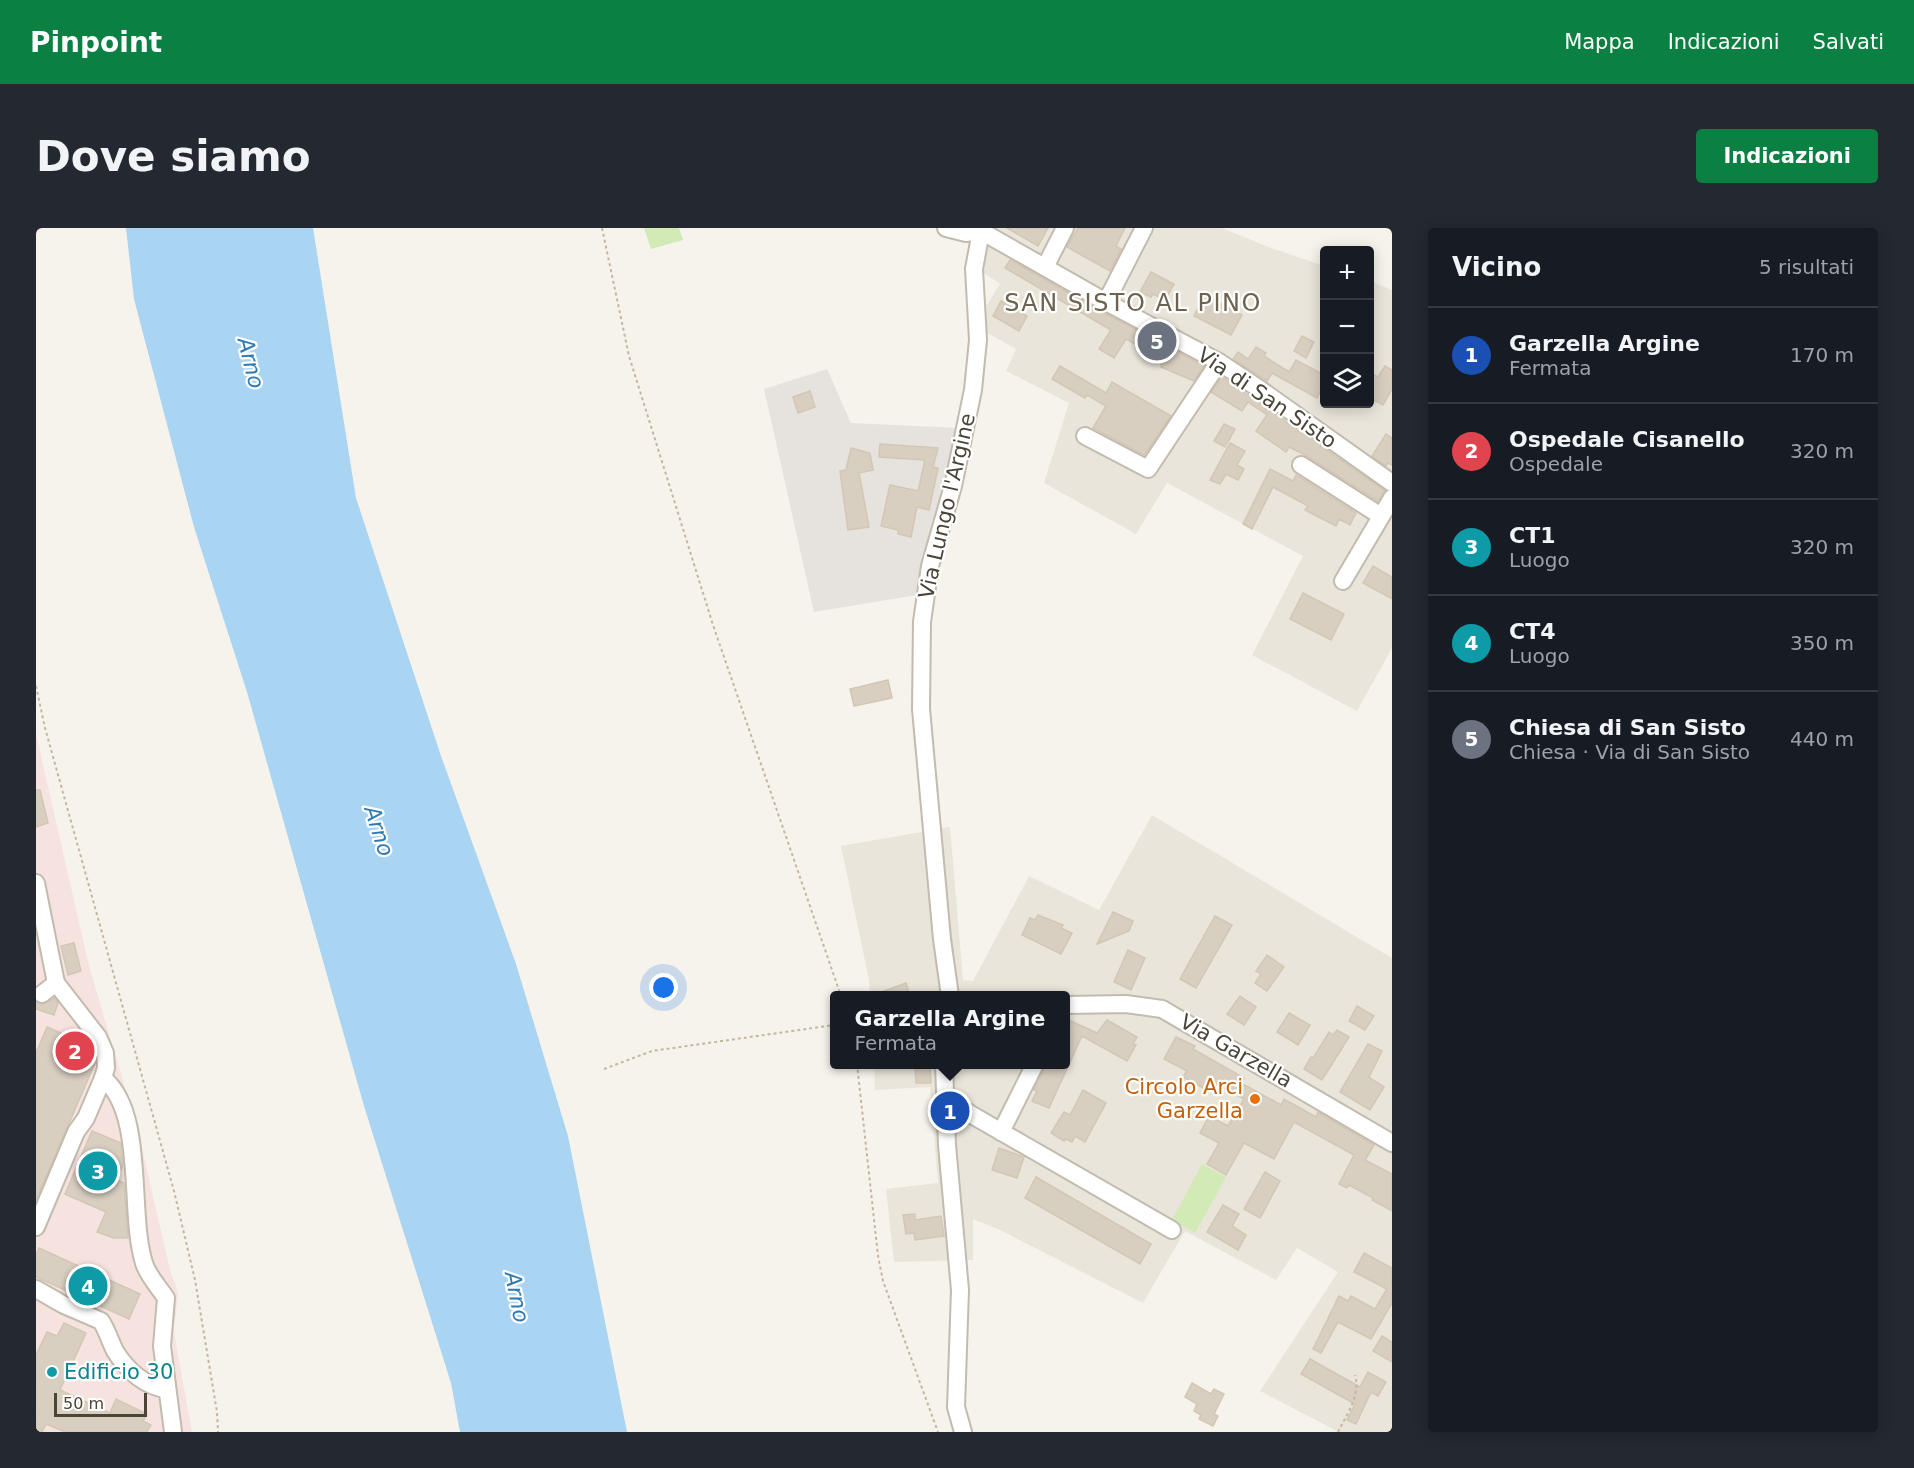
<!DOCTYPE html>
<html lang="it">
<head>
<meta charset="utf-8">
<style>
	body { margin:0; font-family:"DejaVu Sans",sans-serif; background:#242831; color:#f1f3f6 }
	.controls { position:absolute; right:18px; top:18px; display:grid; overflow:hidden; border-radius:6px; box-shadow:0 3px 15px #0003 }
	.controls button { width:54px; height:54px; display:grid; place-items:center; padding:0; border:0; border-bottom:2px solid #363941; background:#171b24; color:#f1f3f6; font:30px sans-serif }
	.scale { position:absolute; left:18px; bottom:15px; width:93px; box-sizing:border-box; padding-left:6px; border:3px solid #4b4439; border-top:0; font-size:16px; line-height:21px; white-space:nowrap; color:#4b4439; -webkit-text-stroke:4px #fff; paint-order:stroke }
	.you { position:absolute; left:628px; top:760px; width:21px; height:21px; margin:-15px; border:4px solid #fff; border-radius:50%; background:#1a73e8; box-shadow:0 0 0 9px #1a73e833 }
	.badge { display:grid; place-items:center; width:39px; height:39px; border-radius:50%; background:#0b8043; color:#fff; font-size:20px; font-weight:700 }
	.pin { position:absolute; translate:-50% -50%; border:3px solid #fff; box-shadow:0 2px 6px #0006 }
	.popup { position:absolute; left:794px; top:763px; width:240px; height:78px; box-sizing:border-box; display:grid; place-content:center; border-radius:6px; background:#171b24; filter:drop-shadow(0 2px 4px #0005); font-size:20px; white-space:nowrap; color:#9ea1a6 }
	.popup b { font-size:22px; color:#f1f3f6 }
	.popup::after { content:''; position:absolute; left:50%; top:100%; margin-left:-12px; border:12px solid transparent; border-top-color:#171b24 }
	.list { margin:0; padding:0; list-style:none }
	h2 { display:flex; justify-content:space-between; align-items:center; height:78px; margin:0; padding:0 24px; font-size:26px }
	h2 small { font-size:20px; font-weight:400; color:#9ea1a6 }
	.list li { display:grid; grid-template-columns:39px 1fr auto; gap:18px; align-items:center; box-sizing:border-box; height:96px; padding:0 24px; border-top:2px solid #363941 }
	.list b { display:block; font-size:22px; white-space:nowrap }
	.list p { margin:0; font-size:20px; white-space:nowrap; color:#9ea1a6 }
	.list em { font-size:20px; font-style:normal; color:#9ea1a6 }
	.icon { flex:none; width:33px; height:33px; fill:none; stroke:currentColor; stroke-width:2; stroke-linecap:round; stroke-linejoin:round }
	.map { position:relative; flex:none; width:1356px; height:1204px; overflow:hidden; border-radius:6px }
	header { display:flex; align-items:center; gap:36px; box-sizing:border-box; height:84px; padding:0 30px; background:#0b8043; color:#fff }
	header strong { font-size:28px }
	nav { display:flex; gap:33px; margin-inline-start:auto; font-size:21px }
	.intro { display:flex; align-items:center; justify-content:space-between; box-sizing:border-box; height:144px; padding:0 36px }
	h1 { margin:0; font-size:42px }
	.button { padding:15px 27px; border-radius:6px; background:#0b8043; color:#fff; font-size:21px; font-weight:700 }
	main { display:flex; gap:36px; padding:0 36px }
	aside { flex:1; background:#171b24; border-radius:6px; box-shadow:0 3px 15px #0003 }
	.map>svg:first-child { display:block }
	.residential { fill:#eae5da }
	.industrial { fill:#e6e2dd }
	.medical { fill:#f6e3e0 }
	.green { fill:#d2eab5 }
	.water { fill:#a9d4f2 }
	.building { fill:#d8cfc1; stroke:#d3c7b4; stroke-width:1.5 }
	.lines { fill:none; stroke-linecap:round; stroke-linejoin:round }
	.minor-casing { stroke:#c2bbae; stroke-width:20 }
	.path { stroke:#c4b79f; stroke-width:2; stroke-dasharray:3 3; stroke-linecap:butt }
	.minor { stroke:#fff; stroke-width:16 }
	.food-dot { fill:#e8710a; stroke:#fff; stroke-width:2 }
	.culture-dot { fill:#0f9aa8; stroke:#fff; stroke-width:2 }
	.labels { text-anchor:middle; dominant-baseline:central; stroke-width:4.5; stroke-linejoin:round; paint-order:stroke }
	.street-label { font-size:21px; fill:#4b4439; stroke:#fff }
	.food-label { font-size:21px; fill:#c56008; stroke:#fff; text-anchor:end }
	.culture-label { font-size:21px; fill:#0d838f; stroke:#fff; text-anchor:start }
	.water-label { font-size:22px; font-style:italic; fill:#2e7ab2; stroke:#fff }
	.quarter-label { font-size:24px; letter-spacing:1.5px; fill:#6e6250; stroke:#fff }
</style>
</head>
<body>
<header>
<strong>Pinpoint</strong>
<nav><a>Mappa</a><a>Indicazioni</a><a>Salvati</a></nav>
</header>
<div class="intro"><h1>Dove siamo</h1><a class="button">Indicazioni</a></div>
<main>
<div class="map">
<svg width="1356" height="1204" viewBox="0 0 1356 1204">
	<rect width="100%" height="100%" fill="#f6f3ec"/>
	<!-- residential -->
	<g class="residential">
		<polygon points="950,0 1186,0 1230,18 1288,38 1288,176 1334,176 1334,53 1356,62 1356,420 1321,483 1216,427 1267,328 1131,255 1100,306 1008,255 1033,175 970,143 980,121 948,103 946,85 964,56 945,43"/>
		<polygon points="1116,587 1356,730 1356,1204 1303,1204 1224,1163 1302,1044 1261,1020 1240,1052 1149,1003 1107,1075 964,1002 937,991 937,1032 858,1034 850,961 902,955 894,859 839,862 838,837 1030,836 1030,768 834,767 833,752 805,618 914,599 927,752 937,753 993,648 1063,682"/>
	</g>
	<!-- industrial -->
	<polygon class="industrial" points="791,141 815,195 924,200 910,259 890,321 881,367 778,384 728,161"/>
	<!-- medical -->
	<polygon class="medical" points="0,506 53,738 103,907 134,1042 142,1065 138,1104 156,1204 0,1204"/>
	<!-- green -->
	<g class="green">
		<polygon points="608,0 643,0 647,12 615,21"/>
		<polygon points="1166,936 1190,949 1159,1005 1136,992"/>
	</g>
	<!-- water -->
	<polygon class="water" points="90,0 277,0 320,270 405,528 480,736 532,908 591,1204 424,1204 415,1155 328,878 211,464 158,299 98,71"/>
	<!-- building -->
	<g class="building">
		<polygon points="971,0 1012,0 1002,18"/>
		<polygon points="1042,0 1089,0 1080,18 1085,21 1074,43 1031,19"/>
		<polygon points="974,32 1065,83 1168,138 1158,153 1125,139 1126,130 1090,111 1078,130 1063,121 1075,102 969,40"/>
		<polygon points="1115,44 1138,56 1129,72 1117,66 1115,69 1104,64"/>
		<polygon points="1169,67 1206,87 1195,107 1158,88"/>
		<polygon points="965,73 991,88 983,103 957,88"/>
		<polygon points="1266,108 1278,114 1270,130 1258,123"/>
		<polygon points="1220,119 1230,125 1228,128 1253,144 1260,132 1288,147 1288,156 1281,170 1236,145 1231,153 1197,131 1202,124 1212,131"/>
		<polygon points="1024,138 1070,165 1076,154 1135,188 1108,227 1057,200 1070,178 1051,167 1049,170 1016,151"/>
		<polygon points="1349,138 1356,142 1356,161 1347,177 1334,170 1334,145 1342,149"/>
		<polygon points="1186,149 1349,263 1342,273 1271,228 1253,219 1250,224 1220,203 1231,187 1212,174 1206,183 1175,164"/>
		<polygon points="774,163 779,179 762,185 757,169"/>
		<polygon points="1188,196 1199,201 1189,219 1178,213"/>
		<polygon points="1350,206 1356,210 1356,237 1352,235 1350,238 1336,228"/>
		<polygon points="1194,215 1209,223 1201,237 1208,241 1202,252 1190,246 1184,256 1174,252"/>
		<polygon points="844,216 902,220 897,239 902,240 893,282 881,279 875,309 862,306 862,302 845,298 854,257 882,263 889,232 843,229"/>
		<polygon points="815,220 834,225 837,242 823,245 833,299 812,302 804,243 810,242"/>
		<polygon points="1234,241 1257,253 1260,247 1320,285 1314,297 1303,291 1300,298 1269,282 1272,278 1237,259 1216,301 1207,296"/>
		<polygon points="1337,338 1356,349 1356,371 1327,355"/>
		<polygon points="1267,365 1308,386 1295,412 1254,391"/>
		<polygon points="852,452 856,470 818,478 814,461"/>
		<polygon points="0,562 4,562 12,595 0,599"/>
		<polygon points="1077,684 1097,693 1093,703 1061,716"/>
		<polygon points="1002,687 1027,697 1025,700 1036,705 1025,726 986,707 994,690 999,692"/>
		<polygon points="1179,688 1196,697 1160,760 1144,751"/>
		<polygon points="38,715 45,743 32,747 25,718"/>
		<polygon points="1092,722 1109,730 1095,762 1078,754"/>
		<polygon points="1231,727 1248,739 1231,763 1219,755 1225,746 1220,743"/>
		<polygon points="870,755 874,768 840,768 840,766"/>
		<polygon points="1204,768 1220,779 1208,797 1191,786"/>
		<polygon points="19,770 22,775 18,787 0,781 0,774 8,776"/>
		<polygon points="1321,778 1338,788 1329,802 1313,793"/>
		<polygon points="1253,785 1274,797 1262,817 1241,804"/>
		<polygon points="1071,792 1101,809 1097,816 1100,817 1091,833 1046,808 1013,880 996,873 1001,863 998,862 1010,837 1029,837 1029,801 1033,803 1031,800 1035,793 1061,805"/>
		<polygon points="11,799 55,818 59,828 59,835 0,972 0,825"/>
		<polygon points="1301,802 1313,809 1286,852 1268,841 1275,829 1277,830 1293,804 1297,807"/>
		<polygon points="1140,809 1159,818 1157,821 1208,850 1205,855 1245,877 1248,871 1280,889 1282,884 1338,917 1329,932 1356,946 1356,983 1336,972 1337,970 1313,957 1311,960 1303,956 1318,927 1258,894 1238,931 1208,915 1190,947 1171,936 1183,915 1164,905 1173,888 1192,898 1208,871 1172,852 1167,860 1147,849 1151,843 1128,831"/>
		<polygon points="1332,816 1346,823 1333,849 1348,859 1334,882 1304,864"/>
		<polygon points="879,837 894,837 895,855 880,855"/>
		<polygon points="1047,862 1070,875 1049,914 1039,908 1036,914 1030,911 1028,913 1015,905 1028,884 1034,887"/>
		<polygon points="56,903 85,915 87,937 81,952 88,955 92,1010 78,1010 61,1004 70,984 29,966"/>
		<polygon points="963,920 988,929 981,950 956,942"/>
		<polygon points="1229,944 1244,953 1224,990 1208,981"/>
		<polygon points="1000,949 1115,1016 1104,1036 989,970"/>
		<polygon points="1187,977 1203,986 1196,998 1210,1007 1202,1022 1171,1004"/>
		<polygon points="879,986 879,992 905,988 908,1008 879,1012 878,1005 870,1006 867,987"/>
		<polygon points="3,1020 104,1066 93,1091 0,1049 0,1027"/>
		<polygon points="1328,1025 1356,1040 1356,1075 1335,1111 1302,1094 1285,1125 1277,1121 1303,1068 1312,1073 1315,1068 1339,1081 1351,1061 1318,1044"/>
		<polygon points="28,1095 50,1105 24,1162 74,1185 80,1171 111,1186 107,1193 115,1197 111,1204 29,1204 10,1196 6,1204 0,1204 0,1127 11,1104 21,1108"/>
		<polygon points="1346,1108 1356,1114 1356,1134 1337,1123"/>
		<polygon points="1274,1131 1324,1159 1332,1144 1350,1154 1342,1168 1335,1164 1320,1196 1311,1192 1319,1176 1265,1146"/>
		<polygon points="1156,1155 1175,1166 1178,1161 1188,1166 1178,1186 1182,1188 1177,1198 1163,1191 1165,1187 1158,1183 1161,1176 1149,1169"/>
	</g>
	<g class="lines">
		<!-- minor casing -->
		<g class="minor-casing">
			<g id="minor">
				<polyline points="910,0 930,5 945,3 1070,74 1183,134 1225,162 1356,255"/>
				<polyline points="1009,39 1029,0"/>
				<polyline points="1070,74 1108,0"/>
				<polyline points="1049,208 1112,241 1183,134"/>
				<polyline points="1265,237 1345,288"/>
				<polyline points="1307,353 1356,270"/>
				<polyline points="0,655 20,755 62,809 69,825 70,840 67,850 50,890 40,904 0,999"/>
				<polyline points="6,766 20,755"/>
				<polyline points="914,768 906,711 885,481 886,394 894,338 917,258 937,162 942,112 938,41 945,3"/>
				<polyline points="1030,777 1090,776 1126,781 1356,915"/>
				<polyline points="908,836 911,917 924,1062 920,1179 927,1204"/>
				<path d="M67,850C110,885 92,984 108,1035C112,1048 122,1058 130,1070L126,1118L137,1204"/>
				<polyline points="909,869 936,887 1136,1002"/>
				<polyline points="965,904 999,836"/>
				<path d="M0,1061L28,1077L65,1093C71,1102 74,1113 79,1123C91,1142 109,1159 131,1161"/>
			</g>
		</g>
		<!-- path -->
		<g class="path">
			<polyline points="566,0 593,128 677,397 805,768"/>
			<polyline points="0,458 9,500 138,963 159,1052 181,1184 182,1204"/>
			<polyline points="821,836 842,1028 847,1053 902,1204"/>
			<polyline points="568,841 616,823 798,797"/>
			<path d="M1302,1204C1311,1186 1325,1167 1319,1147"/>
		</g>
		<!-- minor -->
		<use href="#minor" class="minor"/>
	</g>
	<!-- markers -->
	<circle class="food-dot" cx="1219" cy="871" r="6"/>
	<circle class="culture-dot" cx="16" cy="1144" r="6"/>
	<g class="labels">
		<!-- street labels -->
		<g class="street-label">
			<text transform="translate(1231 170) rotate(34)">Via di San Sisto</text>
			<text transform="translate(911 278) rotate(-77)">Via Lungo l'Argine</text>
			<text transform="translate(1200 823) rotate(30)">Via Garzella</text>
		</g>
		<!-- food labels -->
		<g class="food-label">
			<text x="1207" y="859">Circolo Arci<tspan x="1207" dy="24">Garzella</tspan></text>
		</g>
		<!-- culture labels -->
		<g class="culture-label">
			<text x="28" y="1144">Edificio 30</text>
		</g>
		<!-- water labels -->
		<g class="water-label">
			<text transform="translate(215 135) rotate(76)">Arno</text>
			<text transform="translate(343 603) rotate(72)">Arno</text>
			<text transform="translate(481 1069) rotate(79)">Arno</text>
		</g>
		<!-- quarter labels -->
		<g class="quarter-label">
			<text x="1097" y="75">SAN SISTO AL PINO</text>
		</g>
	</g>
</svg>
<div class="controls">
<button>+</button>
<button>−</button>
<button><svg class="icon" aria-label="layers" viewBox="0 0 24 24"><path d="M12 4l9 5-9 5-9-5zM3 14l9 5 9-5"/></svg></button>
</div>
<div class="scale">50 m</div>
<div class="you"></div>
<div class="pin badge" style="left:914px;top:883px;background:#1a4fb4">1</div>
<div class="popup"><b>Garzella Argine</b>Fermata</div>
<div class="pin badge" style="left:39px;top:823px;background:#e0444e">2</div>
<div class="pin badge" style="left:62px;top:943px;background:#0f9aa8">3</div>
<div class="pin badge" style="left:52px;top:1058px;background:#0f9aa8">4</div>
<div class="pin badge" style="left:1121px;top:113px;background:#6b7280">5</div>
</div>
<aside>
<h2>Vicino<small>5 risultati</small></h2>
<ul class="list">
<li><span class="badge" style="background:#1a4fb4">1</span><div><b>Garzella Argine</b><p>Fermata</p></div><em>170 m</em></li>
<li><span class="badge" style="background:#e0444e">2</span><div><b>Ospedale Cisanello</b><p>Ospedale</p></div><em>320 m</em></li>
<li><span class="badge" style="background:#0f9aa8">3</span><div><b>CT1</b><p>Luogo</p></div><em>320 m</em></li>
<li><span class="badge" style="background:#0f9aa8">4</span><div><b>CT4</b><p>Luogo</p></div><em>350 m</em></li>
<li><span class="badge" style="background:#6b7280">5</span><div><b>Chiesa di San Sisto</b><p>Chiesa · Via di San Sisto</p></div><em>440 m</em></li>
</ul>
</aside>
</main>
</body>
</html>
